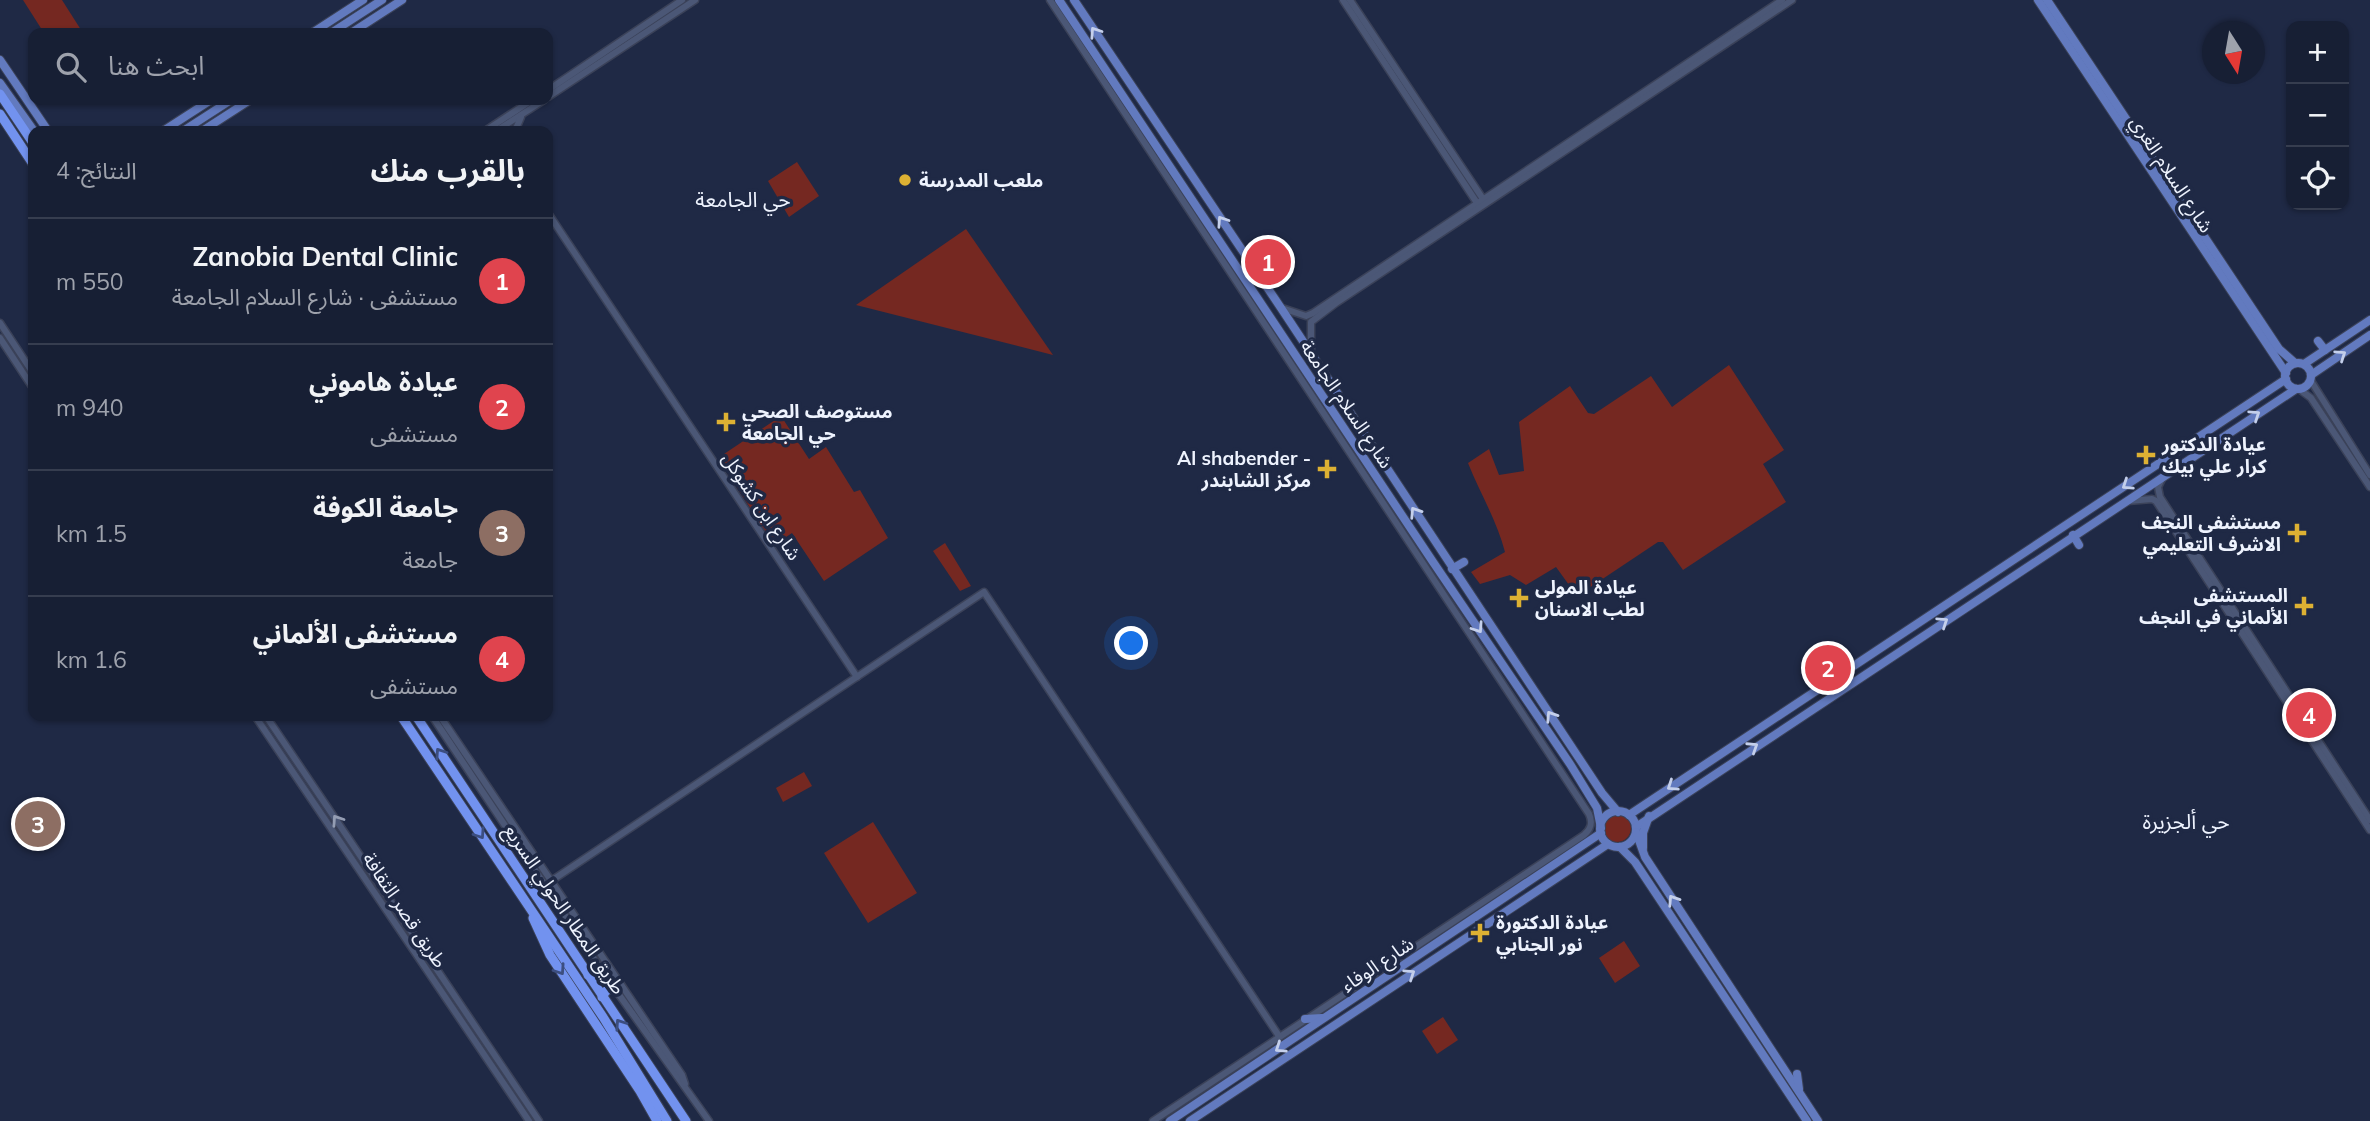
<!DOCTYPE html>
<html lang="ar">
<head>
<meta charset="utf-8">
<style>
	body { margin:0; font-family:Mulish,"Noto Sans Arabic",sans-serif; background:#20273c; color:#f1f3f6; direction:rtl }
	.controls { position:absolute; right:21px; top:21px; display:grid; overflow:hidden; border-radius:14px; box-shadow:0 2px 5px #0004 }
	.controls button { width:63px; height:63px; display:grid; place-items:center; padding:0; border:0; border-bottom:2px solid #363d4f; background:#171f34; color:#f1f3f6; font:35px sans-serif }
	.compass { position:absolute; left:2202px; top:21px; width:63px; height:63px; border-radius:50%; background:#171f34; box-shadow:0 2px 5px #0004; rotate:169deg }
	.you { position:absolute; left:1132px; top:644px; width:24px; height:24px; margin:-18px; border:5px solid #fff; border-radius:50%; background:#1a73e8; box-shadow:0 0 0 10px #1a73e833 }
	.badge { display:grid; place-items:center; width:46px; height:46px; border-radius:50%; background:#8bbbb9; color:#fff; font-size:23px; font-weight:700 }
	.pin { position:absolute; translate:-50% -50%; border:4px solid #fff; box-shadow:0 2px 7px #0006 }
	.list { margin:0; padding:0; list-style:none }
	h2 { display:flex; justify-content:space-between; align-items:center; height:91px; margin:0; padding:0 28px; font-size:30px }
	h2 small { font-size:23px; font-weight:400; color:#9ea2ac }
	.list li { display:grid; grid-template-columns:46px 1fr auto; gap:21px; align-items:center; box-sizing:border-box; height:126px; padding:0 28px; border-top:2px solid #363d4f }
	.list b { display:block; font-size:26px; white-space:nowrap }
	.list p { margin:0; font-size:23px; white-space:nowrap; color:#9ea2ac }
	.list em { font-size:23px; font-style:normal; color:#9ea2ac }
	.icon { flex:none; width:38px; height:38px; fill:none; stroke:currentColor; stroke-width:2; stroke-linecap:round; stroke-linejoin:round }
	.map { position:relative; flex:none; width:2370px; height:1121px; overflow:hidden; direction:ltr }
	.search { position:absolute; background:#171f34; box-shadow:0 2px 5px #0004; left:28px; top:28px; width:525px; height:77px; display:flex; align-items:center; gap:18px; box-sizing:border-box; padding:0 24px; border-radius:14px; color:#9ea2ac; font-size:26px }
	.panel { position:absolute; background:#171f34; box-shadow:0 2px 5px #0004; left:28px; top:126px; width:525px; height:595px; border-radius:14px; direction:rtl }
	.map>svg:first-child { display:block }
	.green { fill:#752821 }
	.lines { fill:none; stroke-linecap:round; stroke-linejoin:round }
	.minor-casing { stroke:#3b4259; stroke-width:9 }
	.major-casing { stroke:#3b4259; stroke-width:10 }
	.highway-casing { stroke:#3b4259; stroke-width:11 }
	.minor { stroke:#4b5776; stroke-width:6 }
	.major { stroke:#627abf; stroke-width:8 }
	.highway { stroke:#7292ef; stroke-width:9 }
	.oneway { stroke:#c4cfeb }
	.oneway2 { stroke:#3c4e80 }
	.oneway3 { stroke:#949db3 }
	.poi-dot { fill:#ddb133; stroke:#1f2945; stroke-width:2.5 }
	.labels { text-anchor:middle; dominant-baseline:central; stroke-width:7; stroke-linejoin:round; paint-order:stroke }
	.street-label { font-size:19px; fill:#eef3fe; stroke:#1f2945 }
	.poi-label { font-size:19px; font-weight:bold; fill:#eef3fe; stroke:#1f2945; text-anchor:start }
	.neighbourhood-label { font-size:21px; fill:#eef3fe; stroke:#1f2945 }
</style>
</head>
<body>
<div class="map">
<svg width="2370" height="1121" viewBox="0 0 2370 1121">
	<rect width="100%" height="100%" fill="#1f2945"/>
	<!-- green -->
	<g class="green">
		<polygon points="23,0 62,0 83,33 44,33"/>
		<polygon points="797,162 819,196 789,217 768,181"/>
		<polygon points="966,229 1053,355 856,305"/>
		<path d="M1729,365L1784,450L1763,464L1786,502L1683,570L1663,542H1658L1577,596L1556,567L1526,585L1510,575L1480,584L1471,572L1505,552C1497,521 1480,493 1468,463L1489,449L1499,475L1524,471L1519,422L1570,386L1588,413L1594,414L1651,376L1672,407Z"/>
		<polygon points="781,416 809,459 826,447 854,492 860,490 888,538 824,581 792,533 774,545 718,458"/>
		<polygon points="945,543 971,586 960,591 933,551"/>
		<polygon points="804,772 812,786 783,802 776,788"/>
		<circle cx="1617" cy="828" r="14"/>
		<polygon points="873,822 917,893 868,923 824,853"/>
		<polygon points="1624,941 1640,966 1615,983 1599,958"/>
		<polygon points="1443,1017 1458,1040 1437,1054 1422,1031"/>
	</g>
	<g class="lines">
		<!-- minor casing -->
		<g class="minor-casing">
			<g id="minor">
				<path d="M1050,0L1589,814C1593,823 1591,829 1584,835L1153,1121"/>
				<polyline points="1343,0 1477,203"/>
				<polyline points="1350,0 1483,199"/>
				<polyline points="548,90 682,0"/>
				<polyline points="548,97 695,0"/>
				<polyline points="485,131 532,100"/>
				<polyline points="496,131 544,100"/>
				<polyline points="515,131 521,117"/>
				<polyline points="548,213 857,677"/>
				<polyline points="1282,308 1306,316 1313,313 1782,0"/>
				<polyline points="0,323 33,373"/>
				<polyline points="0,338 33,388"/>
				<polyline points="1311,350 1311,322 1336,303 1792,0"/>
				<polyline points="2311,381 2370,475"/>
				<polyline points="2299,389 2311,398 2370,487"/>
				<polyline points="2162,479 2158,487 2160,497 2370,820"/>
				<polyline points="2128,501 2152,499 2156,501 2370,830"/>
				<polyline points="255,716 529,1121"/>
				<polyline points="266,716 539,1121"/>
				<polyline points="432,716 600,968 709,1121"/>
				<polyline points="440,716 682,1075 685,1084"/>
				<polyline points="545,885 984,592 1279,1036"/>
			</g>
		</g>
		<!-- major casing -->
		<g class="major-casing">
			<g id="major">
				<polyline points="1059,0 1433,562 1570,764 1597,808 1601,828"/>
				<polyline points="1074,0 1281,308 1602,793 1618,812"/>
				<polyline points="2038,0 2286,373"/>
				<polyline points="2047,0 2279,349 2295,363"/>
				<polyline points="312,33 363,0"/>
				<polyline points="331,33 382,0"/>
				<polyline points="351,33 402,0"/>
				<polyline points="0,60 48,131"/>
				<polyline points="0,83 34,131"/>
				<polyline points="163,131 211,100"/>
				<polyline points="183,131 231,100"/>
				<polyline points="202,131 250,100"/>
				<polyline points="2318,341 2325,350"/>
				<circle cx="2298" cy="376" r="13"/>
				<polyline points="2304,364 2370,320"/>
				<polyline points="2311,375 2370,335"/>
				<polyline points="2073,535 2079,545"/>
				<polyline points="1452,569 1464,562"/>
				<circle cx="1618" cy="829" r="18"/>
				<polyline points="1629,815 2286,379"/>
				<polyline points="1636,827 2296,389"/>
				<polyline points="1636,832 1645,857 1818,1121"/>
				<polyline points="1620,847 1635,862 1807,1121"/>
				<polyline points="1643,848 1643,833 1649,816"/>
				<polyline points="1305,1019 1322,1018"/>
				<polyline points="1797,1074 1799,1089"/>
				<polyline points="1170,1121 1601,833"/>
				<polyline points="1190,1121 1608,844"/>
			</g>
		</g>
		<!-- highway casing -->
		<g class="highway-casing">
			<g id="highway">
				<polyline points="0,94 33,143"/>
				<polyline points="0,114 33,164"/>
				<polyline points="401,716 603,1017 667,1121"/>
				<polyline points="416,716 686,1121"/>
				<polyline points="533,918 550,955 640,1091 657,1121"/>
				<polyline points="588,975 594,975 600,968"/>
				<polyline points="602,997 606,991 614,987"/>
			</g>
		</g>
		<!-- minor -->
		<use href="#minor" class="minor"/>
		<!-- major -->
		<use href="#major" class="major"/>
		<!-- highway -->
		<use href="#highway" class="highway"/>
	</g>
	<!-- one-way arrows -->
	<defs><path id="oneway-chevron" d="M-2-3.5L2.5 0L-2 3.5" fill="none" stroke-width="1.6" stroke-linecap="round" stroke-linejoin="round" transform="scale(1.75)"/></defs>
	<g class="oneway">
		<use href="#oneway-chevron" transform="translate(1095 32) rotate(-124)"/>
		<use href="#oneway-chevron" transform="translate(1222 221) rotate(-124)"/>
		<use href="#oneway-chevron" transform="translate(2341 355) rotate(-34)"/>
		<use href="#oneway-chevron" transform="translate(2255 415) rotate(-34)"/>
		<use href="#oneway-chevron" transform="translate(2127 485) rotate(146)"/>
		<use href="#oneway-chevron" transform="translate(1415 512) rotate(-123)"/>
		<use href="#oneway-chevron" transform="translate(1943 622) rotate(-34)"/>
		<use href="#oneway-chevron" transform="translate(1478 628) rotate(56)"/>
		<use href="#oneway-chevron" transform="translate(1551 716) rotate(-123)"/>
		<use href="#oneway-chevron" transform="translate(1753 747) rotate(-33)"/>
		<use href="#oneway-chevron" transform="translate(1672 786) rotate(146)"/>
		<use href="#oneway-chevron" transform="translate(1673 900) rotate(-123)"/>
		<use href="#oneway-chevron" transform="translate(1410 974) rotate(-34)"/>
		<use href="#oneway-chevron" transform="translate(1280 1048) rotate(146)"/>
	</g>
	<g class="oneway2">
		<use href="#oneway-chevron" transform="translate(440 753) rotate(-124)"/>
		<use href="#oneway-chevron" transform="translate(480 834) rotate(56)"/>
		<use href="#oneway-chevron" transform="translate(560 970) rotate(56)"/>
		<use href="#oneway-chevron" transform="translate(620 1024) rotate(-124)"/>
	</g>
	<use class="oneway3" href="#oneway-chevron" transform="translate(337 820) rotate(-124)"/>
	<!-- markers -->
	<g class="poi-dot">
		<circle cx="905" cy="180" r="7"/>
		<path d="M722.5 411.5h7v7h7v7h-7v7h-7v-7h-7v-7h7z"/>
		<path d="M2142.5 444.5h7v7h7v7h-7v7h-7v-7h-7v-7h7z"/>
		<path d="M1323.5 458.5h7v7h7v7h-7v7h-7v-7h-7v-7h7z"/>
		<path d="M2293.5 522.5h7v7h7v7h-7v7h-7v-7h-7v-7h7z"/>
		<path d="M1515.5 587.5h7v7h7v7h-7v7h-7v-7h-7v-7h7z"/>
		<path d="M2300.5 595.5h7v7h7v7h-7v7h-7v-7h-7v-7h7z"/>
		<path d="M1476.5 922.5h7v7h7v7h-7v7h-7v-7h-7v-7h7z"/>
	</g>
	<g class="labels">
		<!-- street labels -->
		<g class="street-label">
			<text transform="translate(2172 174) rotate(57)">شارع السلام الغري</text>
			<text transform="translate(1347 404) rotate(56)">شارع السلام الجامعة</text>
			<text transform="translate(762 506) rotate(56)">شارع ابن كشوكل</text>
			<text transform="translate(565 909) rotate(56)">طريق المطار الحولي السريع</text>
			<text transform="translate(405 910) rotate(56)">طريق قصر الثقافة</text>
			<text transform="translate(1377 964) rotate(-34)">شارع الوفاء</text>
		</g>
		<!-- poi labels -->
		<g class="poi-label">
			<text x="919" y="180">ملعب المدرسة</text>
			<text x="742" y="411">مستوصف الصحي<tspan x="742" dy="22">حي الجامعة</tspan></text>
			<text x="2162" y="444">عيادة الدكتور<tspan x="2162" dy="22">كرار علي بيك</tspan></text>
			<text x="1311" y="458" text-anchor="end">Al shabender -<tspan x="1311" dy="22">مركز الشابندر</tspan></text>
			<text x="2281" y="522" text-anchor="end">مستشفى النجف<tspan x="2281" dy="22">الاشرف التعليمي</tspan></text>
			<text x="1535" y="587">عيادة المولى<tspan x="1535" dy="22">لطب الاسنان</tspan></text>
			<text x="2288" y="595" text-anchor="end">المستشفى<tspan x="2288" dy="22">الألماني في النجف</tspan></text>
			<text x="1496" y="922">عيادة الدكتورة<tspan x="1496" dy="22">نور الجنابي</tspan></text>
		</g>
		<!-- neighbourhood labels -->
		<g class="neighbourhood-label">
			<text x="743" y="199">حي الجامعة</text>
			<text x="2186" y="821">حي ألجزيرة</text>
		</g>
	</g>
</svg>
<div class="controls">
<button>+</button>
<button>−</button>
<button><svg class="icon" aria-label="locate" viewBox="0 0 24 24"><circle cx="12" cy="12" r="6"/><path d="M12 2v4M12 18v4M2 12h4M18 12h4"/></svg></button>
</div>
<svg class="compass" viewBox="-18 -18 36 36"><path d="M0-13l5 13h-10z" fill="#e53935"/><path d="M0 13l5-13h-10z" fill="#9ea2ac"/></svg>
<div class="you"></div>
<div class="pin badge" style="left:1268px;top:262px;background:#e0444e">1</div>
<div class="pin badge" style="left:1828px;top:668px;background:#e0444e">2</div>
<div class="pin badge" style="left:38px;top:824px;background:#8d6e63">3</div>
<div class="pin badge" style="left:2309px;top:715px;background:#e0444e">4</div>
<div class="search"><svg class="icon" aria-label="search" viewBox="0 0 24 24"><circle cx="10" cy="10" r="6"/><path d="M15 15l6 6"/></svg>ابحث هنا</div>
<section class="panel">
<h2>بالقرب منك<small>النتائج: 4</small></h2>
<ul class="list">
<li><span class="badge" style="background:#e0444e">1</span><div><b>Zanobia Dental Clinic</b><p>مستشفى · شارع السلام الجامعة</p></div><em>550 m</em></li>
<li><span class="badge" style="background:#e0444e">2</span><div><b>عيادة هاموني</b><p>مستشفى</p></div><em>940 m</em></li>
<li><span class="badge" style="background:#8d6e63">3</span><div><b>جامعة الكوفة</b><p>جامعة</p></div><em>1.5 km</em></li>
<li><span class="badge" style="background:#e0444e">4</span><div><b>مستشفى الألماني</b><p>مستشفى</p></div><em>1.6 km</em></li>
</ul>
</section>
</div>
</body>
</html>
